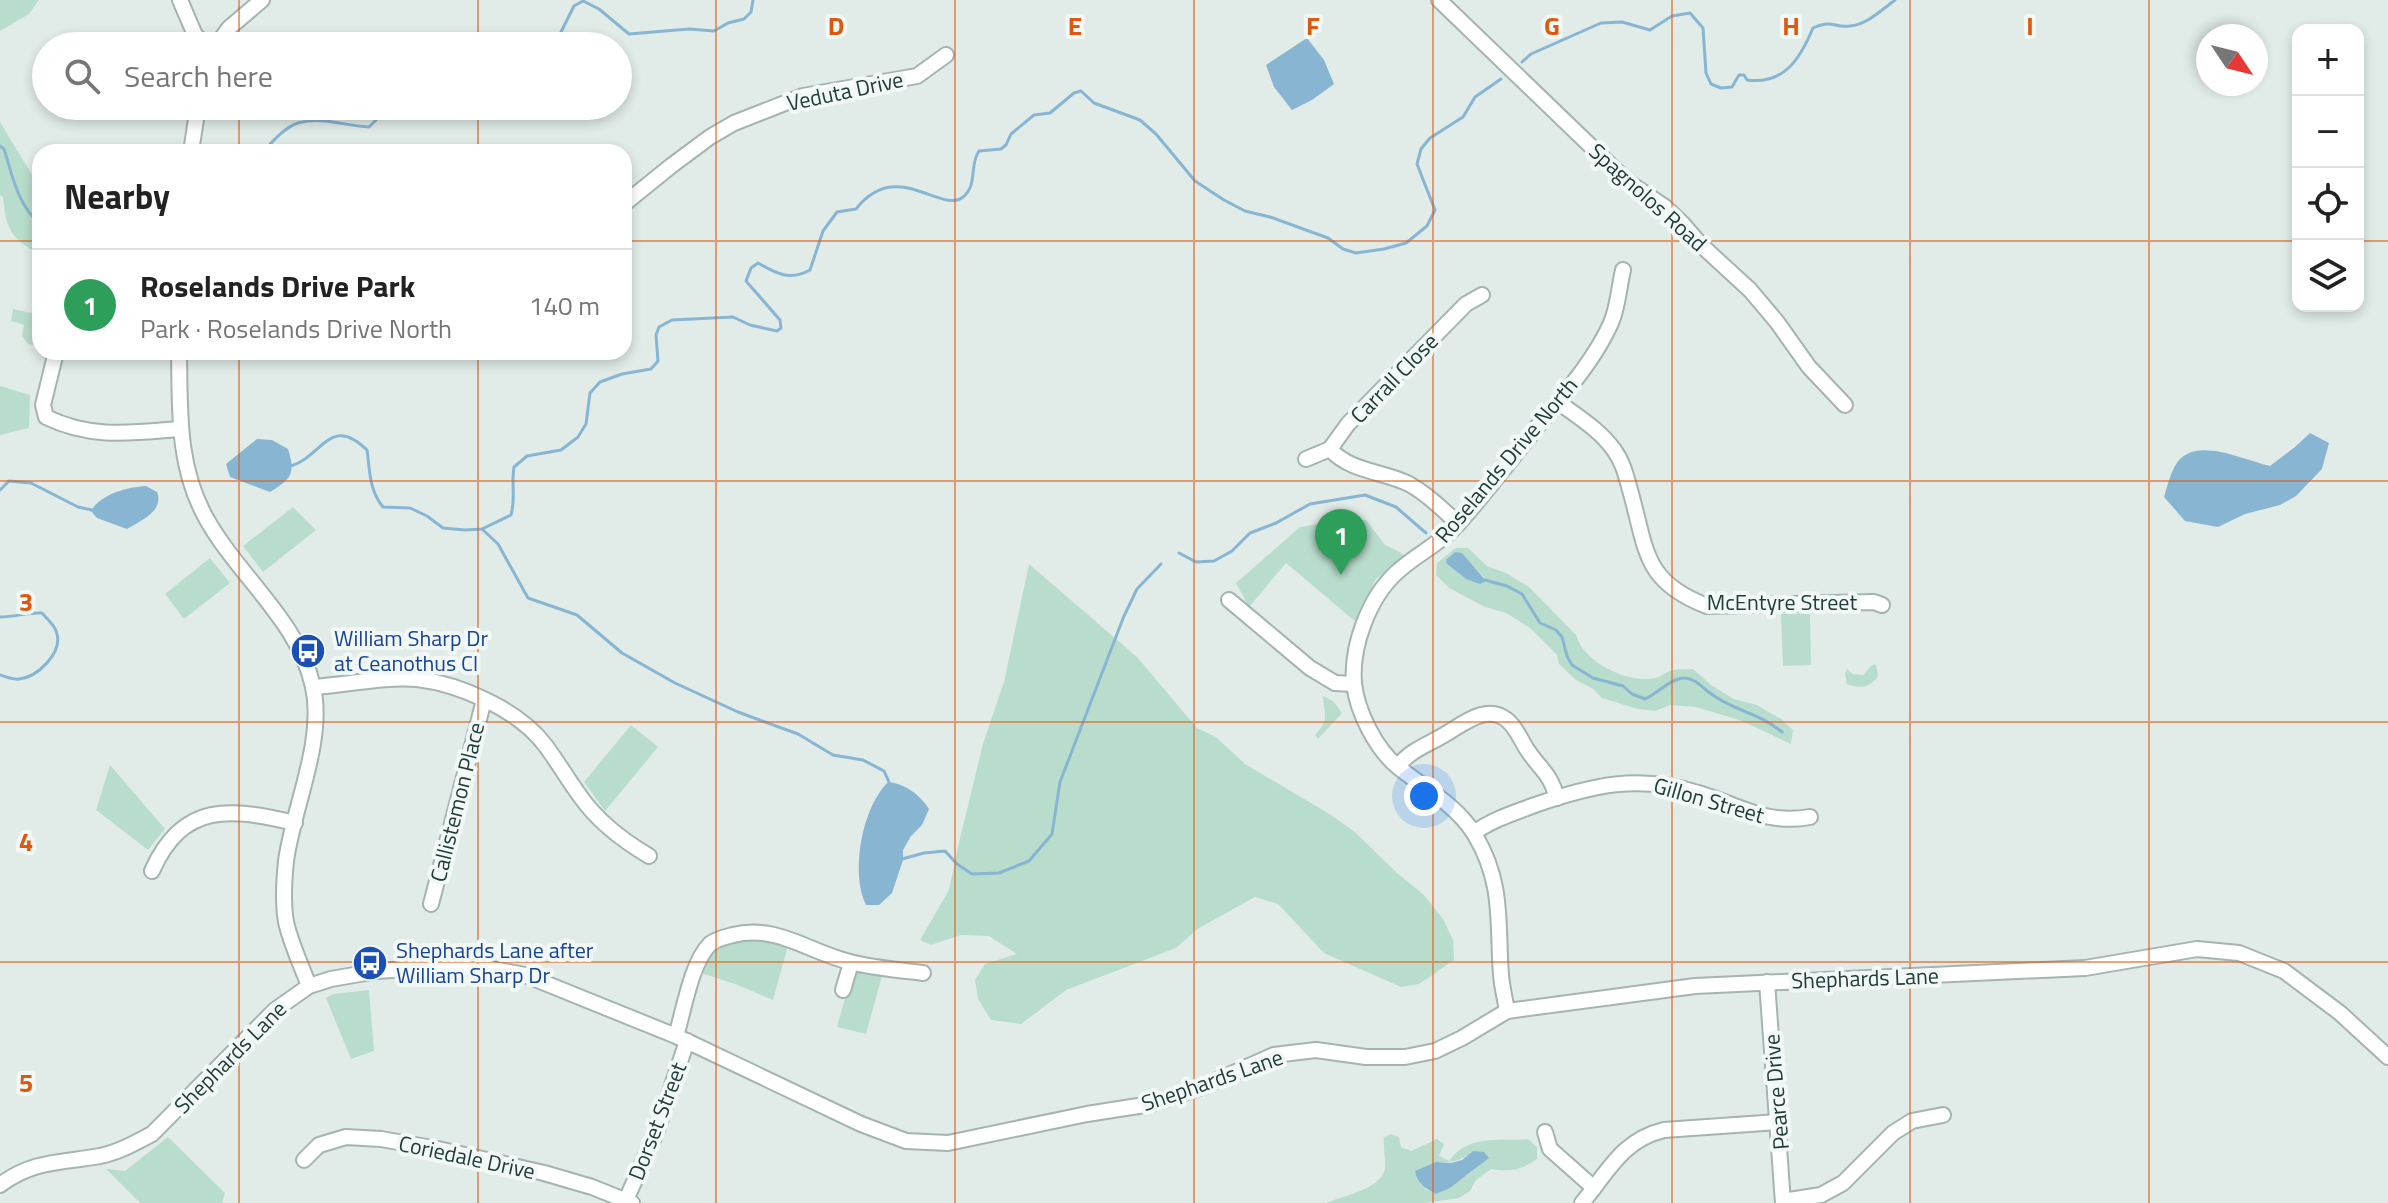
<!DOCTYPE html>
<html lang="en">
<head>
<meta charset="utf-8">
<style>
	body { margin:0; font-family:"Titillium Web",sans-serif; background:#f6f6f6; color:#222 }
	.controls { position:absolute; right:24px; top:24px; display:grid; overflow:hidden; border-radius:16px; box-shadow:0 4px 12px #0003 }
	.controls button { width:72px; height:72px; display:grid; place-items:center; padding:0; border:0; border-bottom:2px solid #e0e0e0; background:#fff; color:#222; font:40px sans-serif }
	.compass { position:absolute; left:2196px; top:24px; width:72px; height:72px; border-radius:50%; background:#fff; box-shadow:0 4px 12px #0003; rotate:125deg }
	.you { position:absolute; left:1424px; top:796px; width:28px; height:28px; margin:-20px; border:6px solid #fff; border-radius:50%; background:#1a73e8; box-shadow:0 0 0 12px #1a73e833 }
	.badge { display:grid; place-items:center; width:52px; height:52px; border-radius:50%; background:#805c3a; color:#fff; font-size:26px; font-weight:700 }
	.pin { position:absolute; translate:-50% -66px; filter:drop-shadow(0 2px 4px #0008) }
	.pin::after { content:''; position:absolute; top:42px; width:28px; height:24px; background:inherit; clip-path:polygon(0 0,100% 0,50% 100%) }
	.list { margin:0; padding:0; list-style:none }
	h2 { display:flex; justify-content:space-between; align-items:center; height:104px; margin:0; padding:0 32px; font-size:34px }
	h2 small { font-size:26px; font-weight:400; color:#767676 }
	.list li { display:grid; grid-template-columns:52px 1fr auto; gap:24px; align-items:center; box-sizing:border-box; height:112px; padding:0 32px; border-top:2px solid #e0e0e0 }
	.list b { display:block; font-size:30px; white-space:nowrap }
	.list p { margin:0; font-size:26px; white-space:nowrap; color:#767676 }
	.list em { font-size:26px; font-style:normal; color:#767676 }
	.icon { flex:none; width:44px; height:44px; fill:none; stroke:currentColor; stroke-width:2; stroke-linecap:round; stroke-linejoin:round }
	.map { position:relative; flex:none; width:2388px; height:1203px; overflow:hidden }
	.search { position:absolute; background:#fff; box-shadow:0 4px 12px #0003; left:32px; top:32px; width:600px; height:88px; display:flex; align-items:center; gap:20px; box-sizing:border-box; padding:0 28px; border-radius:44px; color:#767676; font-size:30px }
	.panel { position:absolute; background:#fff; box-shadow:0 4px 12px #0003; left:32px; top:144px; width:600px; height:216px; border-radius:24px }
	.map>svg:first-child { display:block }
	.green { fill:#b9ddcc; fill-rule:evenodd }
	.water { fill:#88b5d2 }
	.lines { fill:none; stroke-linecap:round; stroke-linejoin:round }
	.stream { stroke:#88b5d2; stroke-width:3 }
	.minor-casing { stroke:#a4b4b2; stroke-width:18 }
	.minor { stroke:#fff; stroke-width:14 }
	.grid { fill:none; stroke:#de580e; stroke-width:2; stroke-opacity:0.55 }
	.labels { text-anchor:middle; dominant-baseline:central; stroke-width:8; stroke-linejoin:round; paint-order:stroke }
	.street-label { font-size:22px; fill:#213c3c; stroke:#f1f8f6 }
	.transit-label { font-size:22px; fill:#164399; stroke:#f1f8f6; text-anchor:start }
	.grid-label { font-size:26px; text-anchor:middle; font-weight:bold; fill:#de580e; stroke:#f1f8f6; stroke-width:8; stroke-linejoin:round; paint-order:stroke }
</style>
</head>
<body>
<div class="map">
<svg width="2388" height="1203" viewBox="0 0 2388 1203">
	<rect width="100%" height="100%" fill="#e1ece9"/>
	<!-- green -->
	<g class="green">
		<polygon points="0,0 39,0 29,14 0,31"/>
		<path d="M0,122L32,175L40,192V254C10,239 6,228 3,197L0,195Z"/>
		<polygon points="13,309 40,315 40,346 28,344 22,336 24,325 11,321"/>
		<polygon points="0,386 30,395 29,428 0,435"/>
		<polygon points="293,507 316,530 263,572 243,546"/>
		<polygon points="1366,520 1385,545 1400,552 1405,557 1376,579 1356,622 1286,563 1249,607 1236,583 1300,527 1332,522"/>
		<path d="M1456,548H1468L1487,566L1506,573L1529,587L1576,635C1584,663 1628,684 1656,678C1662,676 1662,674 1668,672C1675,668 1685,670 1693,669L1711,685L1734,699L1757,705L1781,719L1793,730L1791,744L1742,721L1696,707L1670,705L1655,711L1638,709L1602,698L1593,689L1576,680L1559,664L1557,655L1530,628L1506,613L1485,607L1449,588L1436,575L1437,563ZM1466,557L1471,565L1484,577L1466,579L1447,564Z"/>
		<polygon points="210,558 230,583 184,619 165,594"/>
		<polygon points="1029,564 1137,657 1197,728 1216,737 1245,764 1331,815 1355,832 1397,873 1424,895 1443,919 1453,940 1454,960 1419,984 1401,987 1324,953 1278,904 1255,897 1199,928 1176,948 1066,990 1021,1024 991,1020 978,999 975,980 985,964 1017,954 989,936 961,935 931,945 920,940 949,890 957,851 983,744 1004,682"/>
		<polygon points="1810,613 1811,665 1783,666 1781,614"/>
		<path d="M1876,664L1878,676C1870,688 1860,689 1847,684L1845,674L1847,669L1853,674L1863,675L1872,665Z"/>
		<path d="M1323,696L1333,701L1342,713L1318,739L1315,735C1330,719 1324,715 1323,696Z"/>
		<polygon points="631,725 658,747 605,811 584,782"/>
		<polygon points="110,765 165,829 148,850 96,810"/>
		<polygon points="790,938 773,1000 735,984 695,971 715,941"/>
		<polygon points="853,969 882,976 866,1034 837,1027"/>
		<polygon points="369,990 374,1051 351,1059 326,998 333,994"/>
		<path d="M1391,1134L1399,1137L1401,1147L1411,1151L1437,1139L1444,1144L1439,1156L1449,1161C1467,1134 1500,1141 1528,1139L1537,1147V1159C1522,1170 1510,1172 1491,1169L1476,1180L1470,1191L1459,1198L1425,1203H1326C1342,1196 1380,1190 1385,1169C1386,1162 1383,1147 1384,1137ZM1473,1151L1480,1165C1467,1177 1452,1186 1437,1194L1425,1189L1436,1162C1452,1163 1461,1161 1473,1151Z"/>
		<polygon points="168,1137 225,1193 222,1203 140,1203 106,1169 125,1171"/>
	</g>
	<!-- water -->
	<g class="water">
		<polygon points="1307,38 1324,60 1334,84 1312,100 1292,110 1274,87 1266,65"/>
		<path d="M2310,433L2329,443L2322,469L2296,496L2280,505L2245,514L2218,527L2185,521L2164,497C2167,487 2170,475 2175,466C2193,434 2242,460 2270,466L2295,447Z"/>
		<path d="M257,439L272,440L288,449C296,474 291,479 270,492L230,477L226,464Z"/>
		<path d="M146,486L157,492C164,511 142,520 127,529L97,518L91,511C101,494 127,487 146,486Z"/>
		<polygon points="1455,552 1462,553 1486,581 1480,584 1466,579 1447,564 1446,560"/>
		<path d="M888,782C906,784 919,794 929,809L922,825L911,836L903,850V860L892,893L879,905H866C850,873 862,807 888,782Z"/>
		<path d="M1473,1151L1484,1152L1489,1158L1450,1188L1436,1194C1426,1189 1417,1183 1415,1171L1436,1162L1451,1163L1462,1160Z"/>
	</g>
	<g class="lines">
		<!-- stream -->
		<g class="stream">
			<polyline points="554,46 574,6 583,1 599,9 629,34 689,29 714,31 728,23 744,19 751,12 753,0"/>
			<path d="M1522,62L1531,54L1601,23L1622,22L1650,30L1672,16L1690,13L1703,28L1706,73L1711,84L1721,88L1732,87L1739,75H1744L1747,80C1784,85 1800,59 1813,28C1833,19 1833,28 1850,26C1866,25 1883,9 1895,0"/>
			<path d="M0,146L4,149C12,174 18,207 40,223"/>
			<path d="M263,152C272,142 285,127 298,123C321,116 346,126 369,127L390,106"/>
			<path d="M291,466C323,456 330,414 367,450C370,471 369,490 383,507L410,508L427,516L443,528L465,530L482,529L511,515C516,498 511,484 514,467L527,456L561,450L578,437L586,424L590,393L600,382L622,374L651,369L658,361L656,335L659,327L672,320L733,317L750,325L777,331L781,328L780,320L746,281L751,268L758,263C777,274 790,281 810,270L823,231L837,212L856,209C897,157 941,215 963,197C978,185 969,165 979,151L1001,149L1006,145L1011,134L1034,115L1050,113L1074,93L1081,91L1094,103L1140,120L1156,134L1195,181L1224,200L1245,211L1270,217L1328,238L1343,249L1356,253L1384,249L1406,243L1427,226L1435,210L1417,164L1421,149L1430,138L1463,117L1475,97L1501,79"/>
			<polyline points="0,490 9,481 31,483 78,507 92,510"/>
			<polyline points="482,529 498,544 528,598 577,615 622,653 675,683 738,712 798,734 833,755 863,760 884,771 889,782"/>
			<polyline points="1179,553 1196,562 1214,561 1232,551 1250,533 1276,523 1310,504 1365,495 1396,507 1426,533"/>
			<path d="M1485,580L1507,586L1522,594L1540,623L1556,630L1562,637L1567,656L1572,665L1593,678L1623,686L1632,694L1645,699C1657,694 1670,679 1683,678C1693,677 1702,687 1710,693C1733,711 1758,712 1782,732"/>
			<path d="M0,617C15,617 28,612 42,613C47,619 56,626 57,634C62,653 38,677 19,679C13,680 6,677 0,675"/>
			<polyline points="902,859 924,853 945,851 957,864 972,874 999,873 1029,861 1052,834 1060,782 1124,616 1137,589 1161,564"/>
		</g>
		<!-- minor casing -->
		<g class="minor-casing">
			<g id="minor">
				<polyline points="180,0 195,35 208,46"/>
				<polyline points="1439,0 1628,182 1665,207 1682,223 1701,245 1750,290 1777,322 1809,367 1845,405"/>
				<polyline points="216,46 229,28 262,0"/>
				<polyline points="191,152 198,106"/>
				<polyline points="624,204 671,166 710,137 734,123 803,96 917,76 946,55"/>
				<path d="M56,352L43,405L46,417C91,439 131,433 179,429"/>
				<path d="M179,352C180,410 177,466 206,518C238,576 299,621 313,687C325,741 293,808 286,861C284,880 283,904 286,922C291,944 301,965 309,986"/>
				<path d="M1558,402C1577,416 1600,430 1614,450C1623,462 1626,476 1630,490C1647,549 1642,581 1707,606L1874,602L1882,605"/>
				<path d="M1330,449C1350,472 1383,471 1409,484C1427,494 1444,510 1458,524"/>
				<polyline points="1306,459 1330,449 1348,424 1466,304 1482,295"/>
				<polyline points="1229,600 1310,668 1335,683 1354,684"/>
				<path d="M313,687C346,685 385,676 417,679C460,684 519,710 545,745C558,762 568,780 580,796C598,822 622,840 649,856"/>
				<path d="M1398,766C1411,750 1427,745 1444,735C1462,725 1486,703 1507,720C1517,728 1521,741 1528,751C1541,770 1550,773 1557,798"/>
				<path d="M1474,833C1493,819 1514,813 1535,805C1592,785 1639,774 1698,793C1739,805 1765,825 1810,817"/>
				<path d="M152,871C183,801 231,808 295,823"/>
				<polyline points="431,904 484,700"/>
				<polyline points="1767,982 1783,1203"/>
				<polyline points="843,990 851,963"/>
				<path d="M1507,1011C1505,999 1502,987 1501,975C1497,922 1504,884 1475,835C1457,805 1424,788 1398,767C1376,749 1357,712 1354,683C1351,646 1369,598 1396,573C1415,555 1440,544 1458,524C1486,493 1511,459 1538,426C1564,394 1594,361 1611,323C1618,307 1619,287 1623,270"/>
				<path d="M676,1036C684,1010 691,963 710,944C716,939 725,937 733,935C776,924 809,952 850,962C873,968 899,970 923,973"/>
				<polyline points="1545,1132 1550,1149 1594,1188"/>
				<polyline points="304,1160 319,1145 346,1137 381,1139 438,1149 544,1173 592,1187 632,1203"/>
				<path d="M0,1185C33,1160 62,1163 100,1156C119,1152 135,1143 152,1134L275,1010L309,986L331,979L377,971L451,966L487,968L525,975L676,1036L861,1124L906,1141L948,1143L1087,1114L1151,1104L1202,1087L1274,1055L1316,1050L1366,1057H1405L1435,1051L1462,1038L1507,1011L1695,986L2085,968L2197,949L2239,953L2284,971L2340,1013L2388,1057"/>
				<polyline points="626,1200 656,1133 687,1041"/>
				<polyline points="1783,1201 1821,1195 1843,1183 1893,1133 1912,1121 1943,1115"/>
				<path d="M1582,1203C1608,1172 1622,1140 1664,1130L1778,1122"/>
			</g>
		</g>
		<!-- minor -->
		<use href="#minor" class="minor"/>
	</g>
	<!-- grid -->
	<path class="grid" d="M239,0V46M478,0V46M716,0V1203M955,0V1203M1194,0V1203M1433,0V1203M1672,0V1203M1910,0V1203M2149,0V1203M239,106V152M478,106V152M0,241H40M624,241H2298M2358,241H2388M239,352V1203M478,352V1203M0,481H2388M0,722H2388M0,962H2388"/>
	<!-- icons -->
	<defs>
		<g id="bus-disc" transform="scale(1.8)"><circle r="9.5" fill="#1a4fb4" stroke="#f1f8f6"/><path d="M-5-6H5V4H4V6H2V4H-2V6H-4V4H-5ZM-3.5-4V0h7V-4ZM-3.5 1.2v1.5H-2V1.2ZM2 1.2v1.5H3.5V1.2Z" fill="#fff"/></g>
	</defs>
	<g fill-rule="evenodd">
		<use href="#bus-disc" x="308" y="651"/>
		<use href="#bus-disc" x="370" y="963"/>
	</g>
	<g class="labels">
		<!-- street labels -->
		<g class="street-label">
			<text transform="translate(845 91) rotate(-12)">Veduta Drive</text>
			<text transform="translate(1648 197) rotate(42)">Spagnolos Road</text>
			<text transform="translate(1394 378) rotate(-46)">Carrall Close</text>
			<text transform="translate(1506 460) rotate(-50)">Roselands Drive North</text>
			<text x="1782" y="602">McEntyre Street</text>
			<text transform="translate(1709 800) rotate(16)">Gillon Street</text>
			<text transform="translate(457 802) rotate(-76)">Callistemon Place</text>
			<text transform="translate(1865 978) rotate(-2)">Shephards Lane</text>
			<text transform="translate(230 1057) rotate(-45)">Shephards Lane</text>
			<text transform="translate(1212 1080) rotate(-19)">Shephards Lane</text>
			<text transform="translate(1776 1092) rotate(-95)">Pearce Drive</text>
			<text transform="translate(657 1121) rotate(-69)">Dorset Street</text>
			<text transform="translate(467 1157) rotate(12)">Coriedale Drive</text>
		</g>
		<!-- transit labels -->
		<g class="transit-label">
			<text x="334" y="638">William Sharp Dr<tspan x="334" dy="25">at Ceanothus Cl</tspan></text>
			<text x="396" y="950">Shephards Lane after<tspan x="396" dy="25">William Sharp Dr</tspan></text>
		</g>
	</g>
	<g class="grid-label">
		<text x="836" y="35">D</text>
		<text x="1075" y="35">E</text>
		<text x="1313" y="35">F</text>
		<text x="1552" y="35">G</text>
		<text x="1791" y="35">H</text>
		<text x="2030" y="35">I</text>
		<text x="26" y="611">3</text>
		<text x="26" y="851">4</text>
		<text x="26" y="1092">5</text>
	</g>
</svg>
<div class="controls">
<button>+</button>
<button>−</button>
<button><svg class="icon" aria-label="locate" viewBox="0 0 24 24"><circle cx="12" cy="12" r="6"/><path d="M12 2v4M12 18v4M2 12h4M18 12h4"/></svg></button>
<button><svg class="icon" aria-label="layers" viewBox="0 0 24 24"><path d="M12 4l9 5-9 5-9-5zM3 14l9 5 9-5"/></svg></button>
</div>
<svg class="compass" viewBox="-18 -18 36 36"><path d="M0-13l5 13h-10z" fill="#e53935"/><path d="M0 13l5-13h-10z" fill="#767676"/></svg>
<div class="you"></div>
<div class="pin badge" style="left:1341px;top:575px;background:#2e9e5b">1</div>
<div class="search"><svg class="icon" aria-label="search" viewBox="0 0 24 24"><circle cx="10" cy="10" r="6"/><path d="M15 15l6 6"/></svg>Search here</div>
<section class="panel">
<h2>Nearby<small></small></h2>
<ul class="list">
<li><span class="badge" style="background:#2e9e5b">1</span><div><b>Roselands Drive Park</b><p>Park · Roselands Drive North</p></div><em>140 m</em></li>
</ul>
</section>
</div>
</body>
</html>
